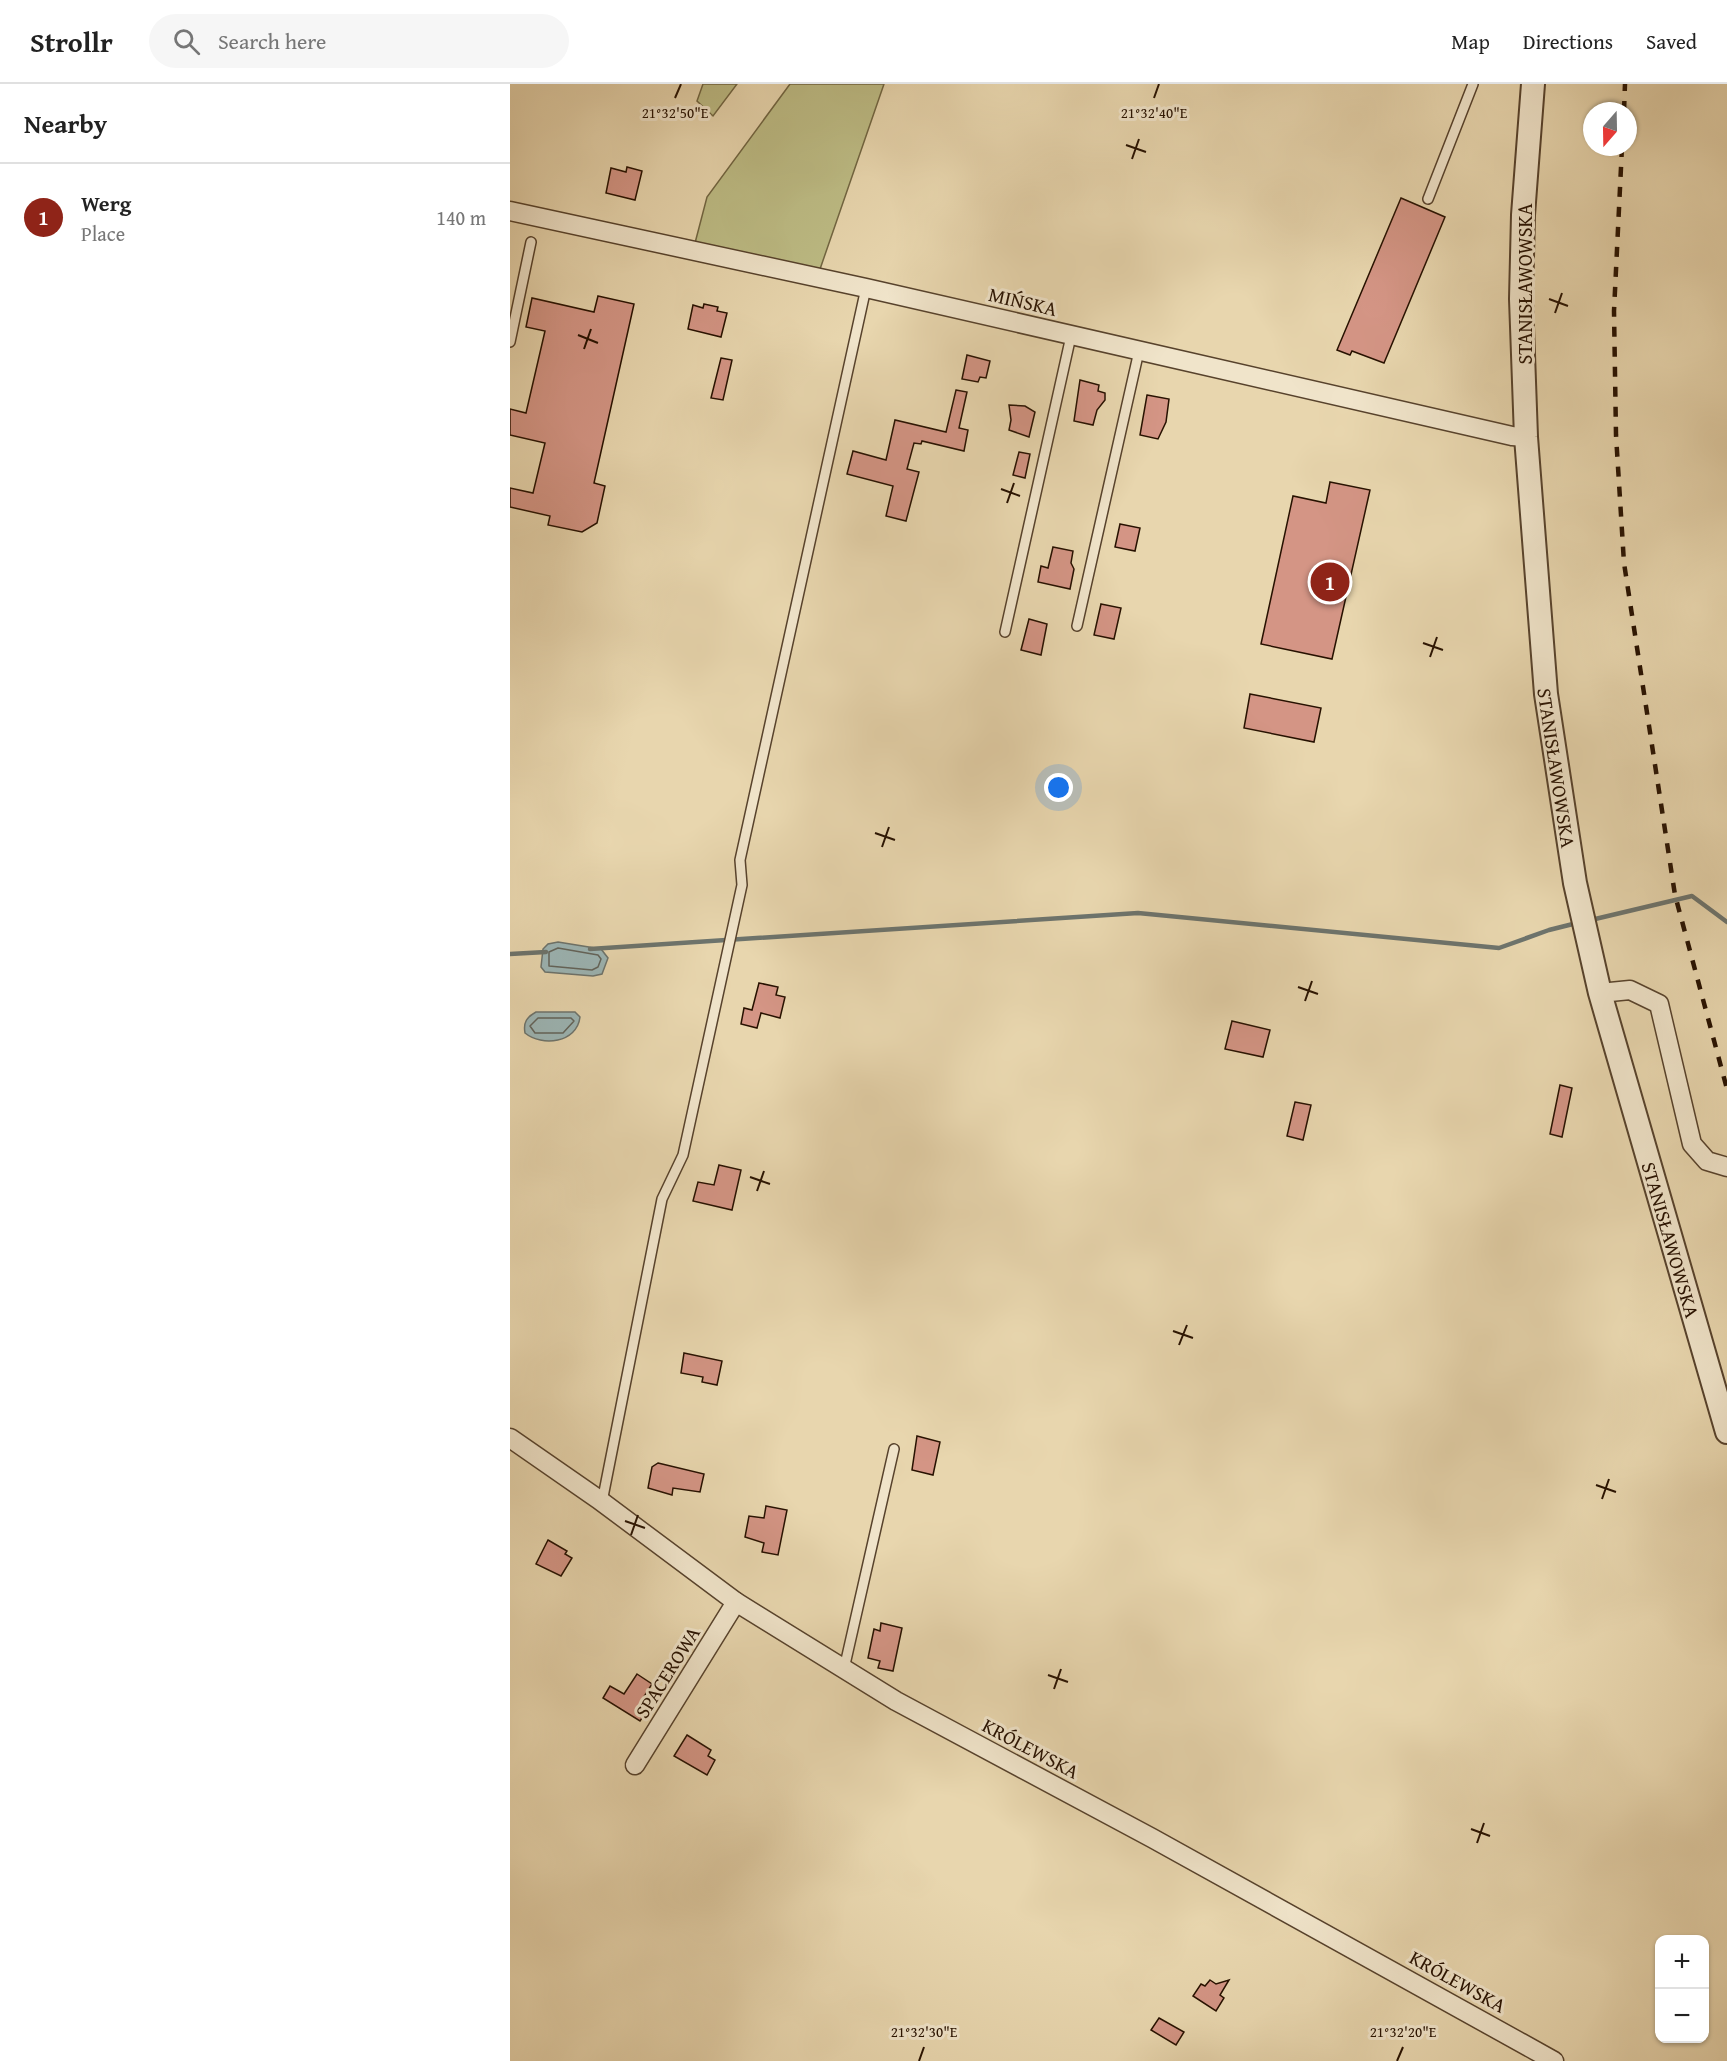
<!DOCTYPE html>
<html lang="en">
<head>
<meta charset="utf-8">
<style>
	body { margin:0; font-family:"Gentium Book Plus",serif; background:#f6f6f6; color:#222 }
	.controls { position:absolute; right:18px; bottom:18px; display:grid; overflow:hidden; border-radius:12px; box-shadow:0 2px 4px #0004 }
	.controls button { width:54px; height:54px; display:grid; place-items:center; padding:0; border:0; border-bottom:2px solid #e0e0e0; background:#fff; color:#222; font:30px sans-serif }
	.compass { position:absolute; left:1073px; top:18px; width:54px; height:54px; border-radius:50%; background:#fff; box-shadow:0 2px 4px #0004; rotate:200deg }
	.you { position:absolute; left:549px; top:704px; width:21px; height:21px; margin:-15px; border:4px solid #fff; border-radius:50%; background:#1a73e8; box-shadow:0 0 0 9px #1a73e833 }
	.badge { display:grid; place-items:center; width:39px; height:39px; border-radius:50%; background:#8f2418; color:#fff; font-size:20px; font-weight:700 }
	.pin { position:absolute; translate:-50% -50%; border:3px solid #fff; box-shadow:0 2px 6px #0006 }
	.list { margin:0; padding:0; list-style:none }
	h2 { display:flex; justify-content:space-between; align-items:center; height:78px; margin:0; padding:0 24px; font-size:26px }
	h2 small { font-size:20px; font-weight:400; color:#767676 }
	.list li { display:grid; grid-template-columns:39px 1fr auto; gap:18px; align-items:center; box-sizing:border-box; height:108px; padding:0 24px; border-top:2px solid #e0e0e0 }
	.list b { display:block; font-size:22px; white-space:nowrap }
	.list p { margin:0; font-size:20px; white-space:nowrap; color:#767676 }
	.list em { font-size:20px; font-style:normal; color:#767676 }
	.icon { flex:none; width:33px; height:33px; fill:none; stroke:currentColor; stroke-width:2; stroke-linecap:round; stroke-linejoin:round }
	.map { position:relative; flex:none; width:1217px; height:1977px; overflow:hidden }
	header { display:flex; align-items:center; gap:36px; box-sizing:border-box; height:84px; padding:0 30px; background:#fff; border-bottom:2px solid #e0e0e0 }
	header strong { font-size:28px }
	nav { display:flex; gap:33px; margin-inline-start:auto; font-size:21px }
	.search { width:420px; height:54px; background:#f6f6f6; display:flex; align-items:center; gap:15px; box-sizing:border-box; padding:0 21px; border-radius:33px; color:#767676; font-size:22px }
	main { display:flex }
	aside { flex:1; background:#fff }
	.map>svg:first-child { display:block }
	.green { fill:#bdbc85; stroke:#726642; stroke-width:1.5 }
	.water { fill:#9cb6b6; stroke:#6d746d; stroke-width:1.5 }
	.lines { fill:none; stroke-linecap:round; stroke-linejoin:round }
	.shore { stroke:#62645b; stroke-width:1.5 }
	.stream { stroke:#6d746d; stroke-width:4.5 }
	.building { fill:#d49585; stroke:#271100; stroke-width:1.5 }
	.service-casing { stroke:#57422c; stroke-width:12 }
	.minor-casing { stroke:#57422c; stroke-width:21 }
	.tertiary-casing { stroke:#57422c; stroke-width:26 }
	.service { stroke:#f0e4ca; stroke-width:9 }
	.minor { stroke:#f0e4ca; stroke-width:18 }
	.tertiary { stroke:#f0e4ca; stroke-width:22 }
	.rail { stroke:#271100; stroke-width:4.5; stroke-dasharray:10 10; stroke-linecap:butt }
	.ticks { fill:none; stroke:#271100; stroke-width:2 }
	.labels { text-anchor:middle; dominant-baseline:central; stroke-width:6; stroke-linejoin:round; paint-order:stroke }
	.street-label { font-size:20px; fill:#271100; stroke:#f0e4ca }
	.ticks-label { font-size:15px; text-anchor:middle; fill:#271100; stroke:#f0e4ca; stroke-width:6; stroke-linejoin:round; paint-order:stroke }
</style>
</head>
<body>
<header>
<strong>Strollr</strong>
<div class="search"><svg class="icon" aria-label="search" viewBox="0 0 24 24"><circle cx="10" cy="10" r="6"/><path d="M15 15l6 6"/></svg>Search here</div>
<nav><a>Map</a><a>Directions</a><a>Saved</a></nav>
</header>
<main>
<aside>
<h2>Nearby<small></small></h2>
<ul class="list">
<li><span class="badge">1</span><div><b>Werg</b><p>Place</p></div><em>140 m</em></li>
</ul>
</aside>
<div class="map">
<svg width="1217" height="1977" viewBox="0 0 1217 1977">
	<rect width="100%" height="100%" fill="#e8d6ae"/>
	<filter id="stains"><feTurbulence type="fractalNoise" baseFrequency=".00333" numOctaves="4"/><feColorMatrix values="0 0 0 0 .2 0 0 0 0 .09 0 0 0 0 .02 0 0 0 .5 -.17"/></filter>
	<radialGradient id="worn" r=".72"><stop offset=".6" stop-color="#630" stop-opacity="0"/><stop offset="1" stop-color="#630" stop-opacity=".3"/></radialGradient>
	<!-- green -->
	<g class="green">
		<polygon points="193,0 227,0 203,32 187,17"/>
		<polygon points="280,0 374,0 309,188 185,159 197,113"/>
	</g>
	<!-- water -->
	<g class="water">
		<polygon points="48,858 91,865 98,874 92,890 83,892 35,888 31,883 33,865 38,860"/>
		<path d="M26,928H65L70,933C67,959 32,963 15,949C13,938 17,933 26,928Z"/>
	</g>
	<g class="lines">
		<!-- shore -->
		<g class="shore">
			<polygon points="48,864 88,871 91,875 88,883 82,886 39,882 39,868"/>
			<polygon points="28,934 61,934 64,937 53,949 25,949 20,942"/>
		</g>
		<!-- stream -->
		<g class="stream">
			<polyline points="1081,836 1182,812 1217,838"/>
			<polyline points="80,865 628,829 989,864 1039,846 1067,839"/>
			<polyline points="0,870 36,868"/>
		</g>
	</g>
	<!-- building -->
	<g class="building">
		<polygon points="117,83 132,87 125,116 96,109 101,84 116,88"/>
		<polygon points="891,114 935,133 874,279 842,267 840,271 827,266"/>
		<polygon points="88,212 124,220 84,399 95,402 87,439 72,448 38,441 40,432 0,423 0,404 23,409 35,359 0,351 0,325 16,329 35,247 16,243 22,214 84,228"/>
		<polygon points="194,220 208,223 207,227 217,229 211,253 178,245 183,221 193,224"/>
		<polygon points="457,271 480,277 476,294 470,293 468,298 452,295"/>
		<polygon points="211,274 222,276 213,316 201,314"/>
		<polygon points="570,296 589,301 588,307 595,309 595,316 587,326 583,341 564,337"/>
		<polygon points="446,306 457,308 449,344 458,346 454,367 412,357 411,360 404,359 397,385 409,388 396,437 376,432 383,402 337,390 343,367 376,376 385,336 436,348"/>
		<polygon points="637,311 659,315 656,338 648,355 630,351"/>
		<polygon points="499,321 515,322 525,328 519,353 499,346 501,336"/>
		<polygon points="509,368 520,370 515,394 503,391"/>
		<polygon points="820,398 860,406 822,575 751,560 783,412 816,419"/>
		<polygon points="610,440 630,444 625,467 605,463"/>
		<polygon points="543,463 563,467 561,479 564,485 560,505 528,498 531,482 538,484"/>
		<polygon points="591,520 611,524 604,555 584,551"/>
		<polygon points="519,535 537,540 531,571 511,566"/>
		<polygon points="740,610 811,624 804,658 734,644"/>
		<polygon points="249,899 268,903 266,911 275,913 270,934 251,929 247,944 231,940 234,924 242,926"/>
		<polygon points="722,937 760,946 753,973 715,965"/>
		<polygon points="1050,1001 1062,1004 1052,1053 1040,1050"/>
		<polygon points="785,1018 801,1021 793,1056 777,1052"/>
		<polygon points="209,1081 231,1086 222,1126 183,1117 188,1098 204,1101"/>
		<polygon points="174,1269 212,1277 207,1301 192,1298 193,1293 171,1289"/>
		<polygon points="407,1352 430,1358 423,1391 402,1386"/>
		<polygon points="148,1379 194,1390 190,1408 163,1404 162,1411 138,1404 142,1383"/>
		<polygon points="256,1422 277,1426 268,1471 252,1468 254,1459 235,1453 239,1432 254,1434"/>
		<polygon points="38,1456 57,1467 55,1470 62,1474 51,1492 26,1480"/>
		<polygon points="371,1539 392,1544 383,1587 368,1584 370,1577 358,1574 364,1545 370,1547"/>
		<polygon points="127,1590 142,1600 130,1619 138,1625 130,1637 93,1614 100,1602 114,1610"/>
		<polygon points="177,1651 201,1666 198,1672 205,1676 197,1691 164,1672"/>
		<polygon points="700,1896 706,1900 719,1896 710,1911 714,1914 706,1927 683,1912 691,1900 695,1902"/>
		<polygon points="649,1934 674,1948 666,1961 641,1946"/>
	</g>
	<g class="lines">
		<!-- service casing -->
		<g class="service-casing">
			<g id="service">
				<polyline points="918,115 963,0"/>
				<polyline points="0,258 21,158"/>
				<polyline points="567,542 629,267"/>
				<polyline points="495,548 561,252"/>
				<polyline points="92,1418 152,1115 173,1071 232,801 230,776 356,204"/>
				<polyline points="334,1585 384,1365"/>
			</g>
		</g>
		<!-- minor casing -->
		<g class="minor-casing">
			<g id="minor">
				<polyline points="0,127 356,204 1002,352 1016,353"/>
				<polyline points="1090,909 1120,906 1149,920 1182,1060 1197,1077 1217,1083"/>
				<polyline points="0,1354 88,1415 226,1518 386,1617 642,1754 1044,1977"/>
				<polyline points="125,1681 226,1518"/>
			</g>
		</g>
		<!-- tertiary casing -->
		<g class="tertiary-casing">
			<g id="tertiary">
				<path id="s1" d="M1023,0L1013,131L1011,215L1016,353L1036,610L1065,799L1090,909L1217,1348"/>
			</g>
		</g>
		<!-- service -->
		<use href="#service" class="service"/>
		<!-- minor -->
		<use href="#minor" class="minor"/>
		<!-- tertiary -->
		<use href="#tertiary" class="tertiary"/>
		<!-- rail -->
		<g class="rail">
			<polyline points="1114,27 1115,0"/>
			<polyline points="1112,63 1104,227 1106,351 1114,479 1165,811 1217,1005"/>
		</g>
	</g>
	<!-- ticks -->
	<path class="ticks" d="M165,14L171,0M644,14L649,0M616,61L636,68M622,75L629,55M1039,215L1058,222M1045,229L1052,209M68,251L88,259M74,265L81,245M491,405L510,412M497,419L504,399M913,559L933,566M920,573L927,553M365,749L385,756M372,763L379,743M788,903L808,910M795,917L802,897M240,1093L260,1100M247,1107L254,1087M663,1247L683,1254M669,1261L677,1241M1086,1401L1106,1408M1092,1415L1099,1395M115,1437L135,1444M121,1451L128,1431M538,1591L558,1598M544,1605L551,1585M961,1745L980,1752M967,1759L974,1739M409,1977L414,1963M887,1977L893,1963"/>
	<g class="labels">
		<!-- street labels -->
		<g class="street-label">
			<text transform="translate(1014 200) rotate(-90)">STANISŁAWOWSKA</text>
			<text transform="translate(513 217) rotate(13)">MIŃSKA</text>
			<text stroke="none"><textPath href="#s1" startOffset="686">STANISŁAWOWSKA</textPath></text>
			<text stroke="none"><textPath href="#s1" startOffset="1172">STANISŁAWOWSKA</textPath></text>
			<text transform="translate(157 1588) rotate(-58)">SPACEROWA</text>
			<text transform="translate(521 1664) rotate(28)">KRÓLEWSKA</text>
			<text transform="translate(948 1897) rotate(29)">KRÓLEWSKA</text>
		</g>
	</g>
	<g class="ticks-label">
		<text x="165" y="34">21°32'50"E</text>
		<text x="644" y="34">21°32'40"E</text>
		<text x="414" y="1953">21°32'30"E</text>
		<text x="893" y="1953">21°32'20"E</text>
	</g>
	<rect width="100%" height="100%" filter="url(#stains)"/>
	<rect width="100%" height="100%" fill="url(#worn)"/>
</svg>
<div class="controls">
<button>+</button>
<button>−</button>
</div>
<svg class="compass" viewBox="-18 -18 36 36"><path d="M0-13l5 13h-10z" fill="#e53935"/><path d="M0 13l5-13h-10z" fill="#767676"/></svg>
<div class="you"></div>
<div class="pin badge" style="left:820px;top:498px">1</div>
</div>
</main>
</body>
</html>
